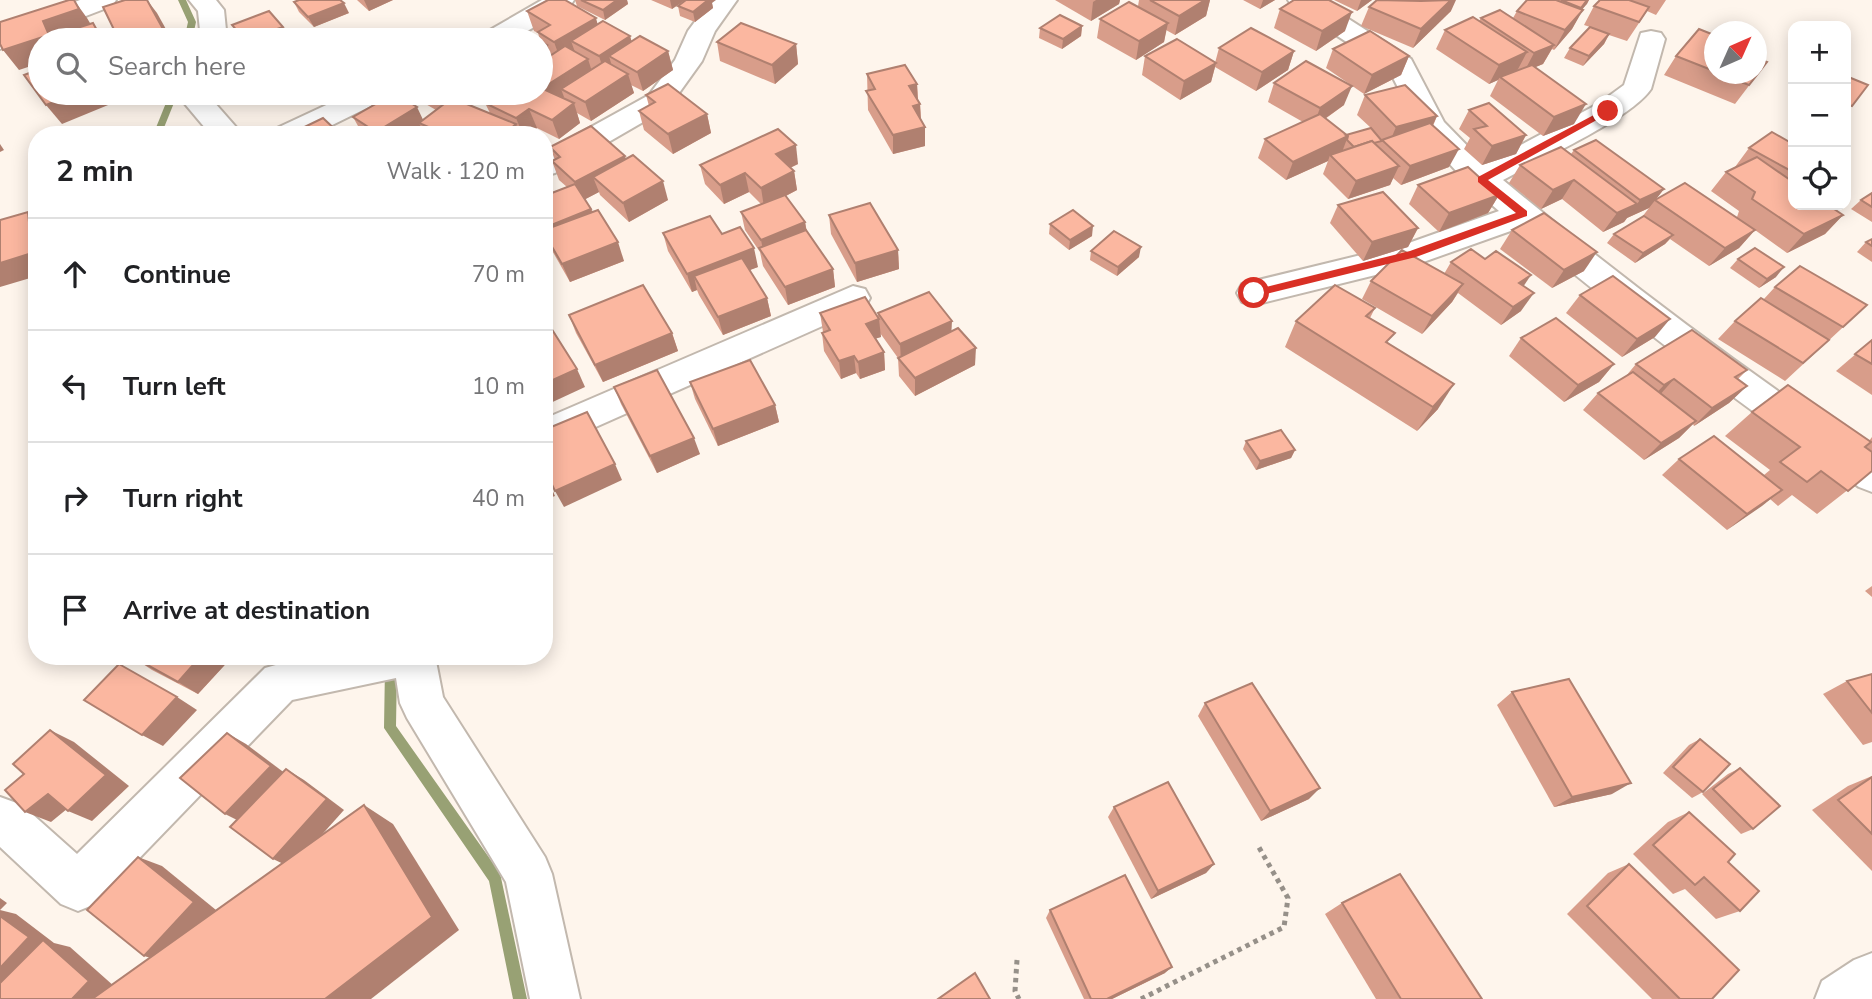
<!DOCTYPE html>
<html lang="en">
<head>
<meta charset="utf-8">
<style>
	body { margin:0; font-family:"Nunito Sans",sans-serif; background:#f6f6f6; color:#202124 }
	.controls { position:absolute; right:21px; top:21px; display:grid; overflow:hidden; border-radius:14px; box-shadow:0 4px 18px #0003 }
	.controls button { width:63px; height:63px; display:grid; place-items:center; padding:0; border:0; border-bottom:2px solid #e0e0e0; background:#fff; color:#202124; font:35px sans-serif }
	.compass { position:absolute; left:1704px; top:21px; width:63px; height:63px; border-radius:50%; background:#fff; box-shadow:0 4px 18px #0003; rotate:45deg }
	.stop { position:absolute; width:21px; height:21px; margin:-16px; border:5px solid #d93025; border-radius:50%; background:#fff }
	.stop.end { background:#d93025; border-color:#fff; box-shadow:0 2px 7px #0008 }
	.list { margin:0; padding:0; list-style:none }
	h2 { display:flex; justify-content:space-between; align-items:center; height:91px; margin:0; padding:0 28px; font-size:30px }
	h2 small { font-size:23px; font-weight:400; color:#757577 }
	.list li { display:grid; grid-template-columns:46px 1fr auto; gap:21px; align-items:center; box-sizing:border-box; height:112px; padding:0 28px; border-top:2px solid #e0e0e0 }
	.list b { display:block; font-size:26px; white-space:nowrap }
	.list em { font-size:23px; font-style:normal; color:#757577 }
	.icon { flex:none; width:38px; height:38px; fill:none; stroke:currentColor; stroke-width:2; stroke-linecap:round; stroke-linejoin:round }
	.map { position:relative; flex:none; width:1872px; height:999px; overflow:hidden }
	.search { position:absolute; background:#fff; box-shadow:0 4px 18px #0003; left:28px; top:28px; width:525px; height:77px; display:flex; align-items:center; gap:18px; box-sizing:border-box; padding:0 24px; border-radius:38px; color:#757577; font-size:26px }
	.panel { position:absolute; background:#fff; box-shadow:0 4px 18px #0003; left:28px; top:126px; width:525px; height:539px; border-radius:28px }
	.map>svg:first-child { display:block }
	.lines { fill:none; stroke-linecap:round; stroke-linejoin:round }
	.stream { fill:#98a174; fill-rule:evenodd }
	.minor-casing { stroke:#c2b8ae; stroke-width:4 }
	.major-casing { stroke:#c2b8ae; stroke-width:4 }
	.path { stroke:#969089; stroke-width:5; stroke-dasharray:4.5 4.5; stroke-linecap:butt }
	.minor { fill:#fff; fill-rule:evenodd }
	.major { fill:#fff; fill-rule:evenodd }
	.wall { fill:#d89d8a }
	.shaded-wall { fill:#b08070 }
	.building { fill:#fbb7a0; stroke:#b08070; stroke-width:2 }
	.route { fill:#d93025 }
</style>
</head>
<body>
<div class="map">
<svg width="1872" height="999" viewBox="0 0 1872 999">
	<rect width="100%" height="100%" fill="#fef5ec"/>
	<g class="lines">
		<!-- stream -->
		<g class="stream">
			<polygon points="178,0 186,0 196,22 192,40 184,40 188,22"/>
			<polygon points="170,93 178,93 161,135 153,135"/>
			<polygon points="391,662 395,663 397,667 396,726 500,873 527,999 513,999 489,881 384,728 385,667 387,663"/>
		</g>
		<!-- minor casing -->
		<g class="minor-casing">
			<g id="minor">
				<polygon points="80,0 116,0 112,6 0,49 0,31"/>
				<polygon points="189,0 216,0 224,10 227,40 201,40 198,11"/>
				<polygon points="542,0 574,0 570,6 512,40 479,40 483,34"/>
				<polygon points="711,0 737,0 715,31 702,61 669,107 555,173 544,176 544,153 649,95 675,60 688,31"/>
				<path d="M1288,0H1319L1411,59L1444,122L1485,164L1598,104L1624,85L1641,33L1651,31L1661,33L1665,39L1651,89C1631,119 1537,161 1503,180C1621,278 1744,370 1872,456V492L1859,487C1742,405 1627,320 1519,228L1412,266L1254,305L1242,302L1237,293L1242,284L1406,244L1499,211L1470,186L1422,134L1389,70L1292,6Z"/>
				<polygon points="188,93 216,93 214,102 243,135 211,135 185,104"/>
				<polygon points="352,93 389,93 385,99 312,135 272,135 277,128"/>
				<polygon points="853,286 865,289 870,298 865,307 544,450 544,419"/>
				<polygon points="308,656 435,656 443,697 545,857 552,874 580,999 530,999 506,882 407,718 400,703 396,678 292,700 95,904 78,911 61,904 0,847 0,797 22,805 77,854 265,668"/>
			</g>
		</g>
		<!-- major casing -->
		<g class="major-casing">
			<polygon id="major" points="1872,953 1872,999 1815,999 1822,981 1854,960"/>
		</g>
		<!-- path -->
		<g class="path">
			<polyline points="1017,960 1015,991 1019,999"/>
			<polyline points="1141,999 1284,927 1288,898 1257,844"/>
		</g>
		<!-- minor -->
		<use href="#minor" class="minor"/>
		<!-- major -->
		<use href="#major" class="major"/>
	</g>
	<!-- wall -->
	<g class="wall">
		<polygon points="357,0 393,0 369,11"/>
		<polygon points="575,0 627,0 628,4 605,20 577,6"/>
		<polygon points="651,0 685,0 672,9"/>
		<polygon points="1055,0 1120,0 1119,4 1091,21"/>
		<polygon points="1139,0 1210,0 1206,16 1175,35 1166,30 1164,42 1136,60 1097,38 1100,19 1138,6"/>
		<polygon points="1243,0 1275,0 1260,9"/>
		<polygon points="1334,0 1372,0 1357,11"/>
		<polygon points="1527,0 1589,0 1582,10 1572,29 1554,50 1552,49 1543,64 1535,67 1574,124 1543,136 1490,96 1498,80 1489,84 1436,49 1445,30 1479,21 1481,18 1513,18 1517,11"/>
		<polygon points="1600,0 1666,0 1656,15 1647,11 1627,41 1609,35 1604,44 1583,66 1564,58 1570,48 1590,27 1584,25 1594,6"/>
		<polygon points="294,2 349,13 314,27 299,12"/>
		<polygon points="712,3 713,8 695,22 680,16 678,6"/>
		<polygon points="1369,7 1451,11 1413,48 1361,26"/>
		<polygon points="1280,9 1345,31 1316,51 1274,28"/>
		<polygon points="527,11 598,24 630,36 632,42 668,51 673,70 643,91 631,85 634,93 591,121 577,113 580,123 559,139 537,128 527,135 425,135 422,129 412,135 363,135 353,117 423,120 436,110 410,95 409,93 478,93 480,98 470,105 490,113 485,103 541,93 541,43 538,33 534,31"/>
		<polygon points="232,25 288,36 279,40 243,40"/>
		<polygon points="1082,26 1081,36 1062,49 1039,38 1040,28"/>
		<polygon points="1714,35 1714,74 1756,74 1767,62 1735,104 1664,75 1676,56"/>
		<polygon points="717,42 796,44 798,64 775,84 720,61"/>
		<polygon points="1219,48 1294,51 1288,70 1256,91 1215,67 1211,82 1180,100 1142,75 1145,56 1215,63"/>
		<polygon points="1333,49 1409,56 1401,75 1364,94 1326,68"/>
		<polygon points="867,74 917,84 918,100 920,104 921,119 925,146 893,154 868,110"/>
		<polygon points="1846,76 1852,106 1846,113"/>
		<polygon points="1274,83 1344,105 1325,119 1346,135 1371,128 1357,115 1365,95 1437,116 1433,126 1449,167 1401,185 1393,178 1390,185 1348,199 1323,174 1328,161 1286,180 1258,158 1265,139 1303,122 1268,102"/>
		<polygon points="646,95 707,114 711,133 673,154 644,130 639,111 649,106"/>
		<polygon points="1469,110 1526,135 1516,154 1482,165 1464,149 1470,138 1459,129"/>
		<polygon points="1793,144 1793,205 1843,215 1825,234 1787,253 1755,230 1739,248 1709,266 1670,239 1665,244 1635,263 1607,243 1614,234 1642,217 1649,208 1627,218 1624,222 1603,232 1562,199 1541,209 1509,183 1520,165 1571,154 1574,150 1664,189 1656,199 1737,217 1739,211 1711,191 1726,172 1735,167 1749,148"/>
		<polygon points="550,147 626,159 668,200 629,222 600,195 599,192 585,199 624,261 570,282 550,247 547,248 544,243 544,196 567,187 559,180 552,161 555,160"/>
		<polygon points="798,164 790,168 794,171 797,190 786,196 805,222 807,232 833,269 835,287 788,305 763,266 760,252 745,230 741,212 761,204 749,192 724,204 705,184 700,165"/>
		<polygon points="1418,185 1499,195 1488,213 1439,232 1409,204"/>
		<polygon points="1872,193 1872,222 1851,209 1861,200"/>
		<polygon points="1338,205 1418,228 1408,247 1363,261 1330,223"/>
		<polygon points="829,215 898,250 899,269 857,282 831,234"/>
		<polygon points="1050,224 1092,236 1069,250 1049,234"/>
		<polygon points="1512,230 1584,271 1552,288 1500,249"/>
		<polygon points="663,233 722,234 758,267 749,270 767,298 771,316 723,335 699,295 697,290 692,292 668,251"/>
		<polygon points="1872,239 1872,262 1857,252 1866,242"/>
		<polygon points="1091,251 1139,257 1117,276 1090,260"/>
		<polygon points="1738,259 1776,277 1759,288 1730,268"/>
		<polygon points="1451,262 1524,286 1521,311 1501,325 1458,293 1452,302 1422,334 1362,299 1371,281 1444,274"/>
		<polygon points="1775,287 1867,305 1785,381 1718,339 1735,321 1763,300"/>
		<polygon points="1580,295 1655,337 1622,357 1566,313"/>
		<polygon points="1375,308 1370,318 1438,409 1417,431 1285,347 1296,321"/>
		<polygon points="820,313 878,316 878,313 952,332 975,365 915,396 899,376 898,358 880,333 881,337 876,338 884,352 885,370 860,379 856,373 841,379 824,351 822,333 823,332"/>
		<polygon points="569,315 672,333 678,351 603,382 576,333"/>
		<polygon points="1521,338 1614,364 1599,382 1564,402 1509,356"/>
		<polygon points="1872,340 1872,395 1836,371"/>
		<polygon points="1636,364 1747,370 1738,379 1747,386 1729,403 1694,426 1693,424 1679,438 1644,460 1583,410 1598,393 1626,376"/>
		<polygon points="690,382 775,405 779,422 718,446 695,399"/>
		<polygon points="614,387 700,454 657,473 621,404"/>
		<polygon points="1752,412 1869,441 1872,437 1872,471 1817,514 1792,495 1778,506 1770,499 1727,530 1662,475 1679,459 1764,475 1770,470 1725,436"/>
		<polygon points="1246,441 1295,450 1291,458 1256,470 1243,449"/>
		<polygon points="1872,586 1872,597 1865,591"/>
		<polygon points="131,656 233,656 198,694 152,670"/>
		<polygon points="1872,674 1872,742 1863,745 1823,694 1847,681"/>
		<polygon points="1512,692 1612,794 1554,807 1497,705"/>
		<polygon points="1205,703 1309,799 1261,821 1198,716"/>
		<polygon points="1700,739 1703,792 1692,798 1663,773 1689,745"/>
		<polygon points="1740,768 1753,829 1741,834 1702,794 1728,774"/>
		<polygon points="1872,776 1872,871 1812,810 1848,786"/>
		<polygon points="1114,807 1214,864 1206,873 1151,899 1108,817"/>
		<polygon points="1689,812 1728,862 1740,911 1716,919 1685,889 1673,894 1633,854 1668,822"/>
		<polygon points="1629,864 1712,999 1652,999 1567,914 1608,873"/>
		<polygon points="1342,903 1482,999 1376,999 1325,914"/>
		<polygon points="1050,910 1165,973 1112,999 1084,999 1046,918"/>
	</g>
	<!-- shaded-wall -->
	<g class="shaded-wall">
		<polygon points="74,0 87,18 93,28 58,40 40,40 40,63 19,70 3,50 43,21"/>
		<polygon points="147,0 157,13 172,40 128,40"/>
		<polygon points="364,0 393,0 369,11"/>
		<polygon points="617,0 627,0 628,4 605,20 603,10"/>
		<polygon points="670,0 685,0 672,9"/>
		<polygon points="708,0 716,0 712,3 713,8 695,22 693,12"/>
		<polygon points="1096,0 1120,0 1119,4 1091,21 1093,2"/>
		<polygon points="1205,0 1210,0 1206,16 1175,35 1179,16"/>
		<polygon points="1263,0 1275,0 1260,9"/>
		<polygon points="1361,0 1372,0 1357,11"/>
		<polygon points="1451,0 1456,0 1451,11 1413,48 1421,29"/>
		<polygon points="1587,0 1589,0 1587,4 1575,17 1581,8"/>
		<polygon points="344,3 349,13 314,27 308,17"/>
		<polygon points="1583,10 1572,29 1554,50 1565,30"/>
		<polygon points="1352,12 1345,31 1316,51 1322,31"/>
		<polygon points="596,18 601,37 571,41 575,52 561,61 554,42"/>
		<polygon points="93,23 104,40 81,40"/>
		<polygon points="1168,23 1164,42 1136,60 1139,41"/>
		<polygon points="1082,26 1081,36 1062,49 1063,39"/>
		<polygon points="283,27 288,36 279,40 248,40"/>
		<polygon points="1609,34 1604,44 1583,66 1589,56"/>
		<polygon points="630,36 635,55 609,56 613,70 605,75 599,56"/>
		<polygon points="796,44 798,64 775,84 772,65"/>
		<polygon points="547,45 554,65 541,73 541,49"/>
		<polygon points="1554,45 1543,64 1524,72 1534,53"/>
		<polygon points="668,51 673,70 643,91 637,72"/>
		<polygon points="1294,51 1288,70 1256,91 1262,72"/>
		<polygon points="1527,52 1517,71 1500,77 1498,80 1489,84 1499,65"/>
		<polygon points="1409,56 1401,75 1364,94 1372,75"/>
		<polygon points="588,59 594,78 561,89 564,97 551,106 544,87"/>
		<polygon points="1216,63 1211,82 1180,100 1184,81"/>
		<polygon points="628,74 634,93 591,121 585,102"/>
		<polygon points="917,84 918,103 909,86"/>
		<polygon points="1352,86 1344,105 1313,127 1320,108"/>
		<polygon points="77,93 105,93 113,103 62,124 46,105"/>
		<polygon points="451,93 478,93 480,98 450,118 441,99"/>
		<polygon points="574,103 580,123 559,139 552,120"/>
		<polygon points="920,104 921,123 913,106"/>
		<polygon points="1586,104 1574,124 1543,136 1554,117"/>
		<polygon points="417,107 426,126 419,123 422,129 412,135 378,135 376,132"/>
		<polygon points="529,109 537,128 527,135 523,135 516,118"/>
		<polygon points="707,114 711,133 673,154 668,134"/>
		<polygon points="1437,116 1428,135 1388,146 1396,127"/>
		<polygon points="516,124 520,135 503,135"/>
		<polygon points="925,127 925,146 893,154 893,135"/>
		<polygon points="1526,135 1516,154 1482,165 1492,146"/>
		<polygon points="1348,136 1341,155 1330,155 1328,161 1286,180 1293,162"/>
		<polygon points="0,144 4,150 0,152"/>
		<polygon points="796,145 798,164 779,173 776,154"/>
		<polygon points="1459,149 1449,167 1401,185 1410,166"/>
		<polygon points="625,156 631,175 593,177 599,192 582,201 575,182"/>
		<polygon points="1399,166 1390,185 1348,199 1356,181"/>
		<polygon points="794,171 797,190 764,207 761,188"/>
		<polygon points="745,173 749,192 724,204 720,185"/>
		<polygon points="1574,180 1562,199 1541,209 1553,190"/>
		<polygon points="663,181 668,200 629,222 623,203"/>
		<polygon points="1664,189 1649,208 1627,218 1624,222 1603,232 1617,213 1637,204 1640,200"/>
		<polygon points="1499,195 1488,213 1439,232 1449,213"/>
		<polygon points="591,209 598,228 544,233 544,228"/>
		<polygon points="28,212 37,222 37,276 0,287 0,263"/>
		<polygon points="1843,215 1825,234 1787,253 1804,234"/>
		<polygon points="805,222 808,241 764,255 761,240"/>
		<polygon points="1093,226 1092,236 1069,250 1070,240"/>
		<polygon points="1418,228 1408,247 1363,261 1372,242"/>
		<polygon points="1755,230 1739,248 1709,266 1725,248"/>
		<polygon points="544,234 550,247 547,248 544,241"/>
		<polygon points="1673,235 1665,244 1635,263 1643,253"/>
		<polygon points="618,242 624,261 570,282 562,264"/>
		<polygon points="1141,247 1139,257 1117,276 1118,267"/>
		<polygon points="754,248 758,267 701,289 694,276 697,290 692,292 687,274"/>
		<polygon points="898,250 899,269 857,282 855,263"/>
		<polygon points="1597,252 1584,271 1552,288 1564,270"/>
		<polygon points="1784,267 1776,277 1759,288 1767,279"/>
		<polygon points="833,269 835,287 788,305 785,287"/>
		<polygon points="1531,275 1519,293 1519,283"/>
		<polygon points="1463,284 1452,302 1422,334 1432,316"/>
		<polygon points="1534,293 1521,311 1501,325 1513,307"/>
		<polygon points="767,298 771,316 723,335 718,317"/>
		<polygon points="879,319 881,337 868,341 866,324"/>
		<polygon points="1670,319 1655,337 1622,357 1637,339"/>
		<polygon points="952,321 951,339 901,361 900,344"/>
		<polygon points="672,333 678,351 603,382 595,365"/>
		<polygon points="976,348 975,365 915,396 915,378"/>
		<polygon points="884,352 885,370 860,379 858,362"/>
		<polygon points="854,356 856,373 841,379 839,361"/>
		<polygon points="1614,364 1599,382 1564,402 1578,385"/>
		<polygon points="577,369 585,387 544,406 544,384"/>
		<polygon points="1674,379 1658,397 1648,402 1664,385"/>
		<polygon points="1454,384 1438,409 1417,431 1433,407"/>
		<polygon points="1747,386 1729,403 1694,426 1712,408"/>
		<polygon points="775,405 779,422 718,446 713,429"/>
		<polygon points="1696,421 1679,438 1644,460 1661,443"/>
		<polygon points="694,438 700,454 657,473 650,456"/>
		<polygon points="1295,450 1291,458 1256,470 1260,461"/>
		<polygon points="615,464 622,480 564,507 555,491"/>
		<polygon points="544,472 555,496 544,500"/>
		<polygon points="1782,490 1762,506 1727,530 1747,514"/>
		<polygon points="201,656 233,656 198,694 178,682"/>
		<polygon points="177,697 197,710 163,746 142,735"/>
		<polygon points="50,730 74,742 129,786 92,821 68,811"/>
		<polygon points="227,733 246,744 290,777 245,824 225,814"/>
		<polygon points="286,769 304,780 344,810 292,868 273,859"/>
		<polygon points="1631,783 1612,794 1554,807 1572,797"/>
		<polygon points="1320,788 1309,799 1261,821 1270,811"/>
		<polygon points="48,794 73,804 51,822 25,812"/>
		<polygon points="364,805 393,824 459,930 371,999 325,999"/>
		<polygon points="138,857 162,866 216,910 168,963 144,956"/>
		<polygon points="1214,864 1206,873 1151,899 1158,891"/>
		<polygon points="0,898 7,903 0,910 16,914 54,943 70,947 115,987 104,999 0,999"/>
		<polygon points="1172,967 1165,973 1112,999 1107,999"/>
	</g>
	<!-- building -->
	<g class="building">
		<polygon points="69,0 74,0 79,9 43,21 49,35 3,50 0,44 0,22"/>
		<polygon points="125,0 147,0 163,29 128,40 119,40 103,7"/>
		<polygon points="299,0 340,0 344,3 308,17 294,2"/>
		<polygon points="548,0 565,0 596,18 554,42 538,32 550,25 527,11"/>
		<polygon points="581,0 617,0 603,10"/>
		<polygon points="686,0 708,0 693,12 678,6"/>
		<polygon points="1150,0 1205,0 1179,16"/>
		<polygon points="1294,0 1329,0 1352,12 1322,31 1280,9"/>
		<polygon points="1377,0 1421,1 1451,0 1421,29 1369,7"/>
		<polygon points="1527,0 1556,0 1583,10 1565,30 1517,11"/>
		<polygon points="1561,0 1587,0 1581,8"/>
		<polygon points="1600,0 1629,0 1649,7 1639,22 1594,6"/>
		<polygon points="1129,2 1168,23 1139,41 1100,19"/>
		<polygon points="1500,10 1554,45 1534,53 1481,18"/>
		<polygon points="269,11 283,27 245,40 232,25"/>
		<polygon points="1060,15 1082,26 1063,39 1040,28"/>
		<polygon points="1473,17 1527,52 1499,65 1445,30"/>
		<polygon points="603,21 630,36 599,56 571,41"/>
		<polygon points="93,23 99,34 81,40 64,40 61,33"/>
		<polygon points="741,23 796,44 772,65 717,42"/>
		<polygon points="1590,27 1609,34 1589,56 1570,48"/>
		<polygon points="1251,28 1294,51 1262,72 1219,48"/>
		<polygon points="1699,29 1714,35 1714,71 1676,56"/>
		<polygon points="520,31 537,40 504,40"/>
		<polygon points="1370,31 1409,56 1372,75 1333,49"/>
		<polygon points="640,36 668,51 637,72 609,56"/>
		<polygon points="1177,39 1216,63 1184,81 1145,56"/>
		<polygon points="541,42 547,45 541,49"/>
		<polygon points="565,46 588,59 544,87 541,85 541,62"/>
		<polygon points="1756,58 1767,62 1749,85 1720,74 1756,74"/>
		<polygon points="605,61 628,74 585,102 561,89"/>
		<polygon points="1306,61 1352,86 1320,108 1274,83"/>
		<polygon points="905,65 917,84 909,86 920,104 913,106 925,127 893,135 866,91 875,89 867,74"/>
		<polygon points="1532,65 1586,104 1554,117 1500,77"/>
		<polygon points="40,69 40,93 77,93 46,105 24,75"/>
		<polygon points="1846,76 1868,85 1852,106 1846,104"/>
		<polygon points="668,84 707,114 668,134 639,111 655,102 646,95"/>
		<polygon points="1405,85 1437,116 1396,127 1365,95"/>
		<polygon points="541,88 574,103 552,120 529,109 516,118 485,103 499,93 541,93"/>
		<polygon points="395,93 417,107 376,132 353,117"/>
		<polygon points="430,93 451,93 441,99"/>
		<polygon points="452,98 516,124 503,135 447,135 419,123"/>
		<polygon points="1489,103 1526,135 1492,146 1474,129 1487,126 1469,110"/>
		<polygon points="1320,114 1348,136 1293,162 1265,139"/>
		<polygon points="323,118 341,135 288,135"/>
		<polygon points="1430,123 1459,149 1410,166 1382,140"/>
		<polygon points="591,126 625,156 575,182 552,161 560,157 550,147"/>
		<polygon points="1371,128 1382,141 1374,143 1372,141 1354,147 1347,140 1348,136 1346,135"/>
		<polygon points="778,129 796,145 776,154 794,171 761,188 745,173 720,185 700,165"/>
		<polygon points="88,130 88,135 70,135"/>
		<polygon points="1772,132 1793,144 1793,172 1749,148"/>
		<polygon points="1596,140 1664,189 1640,200 1574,150"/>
		<polygon points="1372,141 1399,166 1356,181 1330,155"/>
		<polygon points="1561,147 1637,204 1617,213 1574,180 1553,190 1520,165"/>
		<polygon points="633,155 663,181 623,203 593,177"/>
		<polygon points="1757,157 1793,182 1793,205 1828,205 1843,215 1804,234 1752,199 1755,192 1726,172"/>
		<polygon points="1468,167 1499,195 1449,213 1418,185"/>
		<polygon points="1685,183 1755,230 1725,248 1655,200"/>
		<polygon points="575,184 591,209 544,228 544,196"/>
		<polygon points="1383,192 1418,228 1372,242 1338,205"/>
		<polygon points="1872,193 1872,207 1861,200"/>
		<polygon points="785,195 805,222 761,240 741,212"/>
		<polygon points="870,203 898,250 855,263 829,215"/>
		<polygon points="598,210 618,242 562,264 544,233 544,230"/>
		<polygon points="1073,210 1093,226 1070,240 1050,224"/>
		<polygon points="28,212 32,253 0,263 0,220"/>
		<polygon points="1544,213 1597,252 1564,270 1512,230"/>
		<polygon points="710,216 722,234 740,227 754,248 687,274 663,233"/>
		<polygon points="1644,216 1673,235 1643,253 1614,234"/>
		<polygon points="806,230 833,269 785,287 759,248"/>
		<polygon points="1114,231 1141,247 1118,267 1091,251"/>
		<polygon points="1872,239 1872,246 1866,242"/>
		<polygon points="1755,248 1784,267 1767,279 1738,259"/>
		<polygon points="1471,249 1485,259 1496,251 1531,275 1519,283 1534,293 1513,307 1451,262"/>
		<polygon points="1402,250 1463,284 1432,316 1371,281"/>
		<polygon points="742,258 767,298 718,317 694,276"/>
		<polygon points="1800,266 1867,305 1843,327 1775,287"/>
		<polygon points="1613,276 1670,319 1637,339 1580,295"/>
		<polygon points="643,285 672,333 595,365 569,315"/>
		<polygon points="1335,285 1375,308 1366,316 1395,333 1386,342 1454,384 1433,407 1296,321"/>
		<polygon points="929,292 952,321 900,344 878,313"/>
		<polygon points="865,297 879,319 866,324 884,352 858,362 854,356 839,361 822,333 830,330 820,313"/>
		<polygon points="1761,298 1829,340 1803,363 1735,321"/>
		<polygon points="1556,318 1614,364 1578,385 1521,338"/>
		<polygon points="546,320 577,369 544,384 544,321"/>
		<polygon points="958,328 976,348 915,378 898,358"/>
		<polygon points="1692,330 1747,370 1735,377 1747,386 1712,408 1674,379 1664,385 1636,364"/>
		<polygon points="1872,340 1872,364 1855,354"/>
		<polygon points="750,360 775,405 713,429 690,382"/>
		<polygon points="657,370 694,438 650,456 614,387"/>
		<polygon points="1633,372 1696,421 1661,443 1598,393"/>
		<polygon points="1788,385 1871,442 1865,447 1872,452 1872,471 1848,491 1821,471 1807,482 1780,462 1800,447 1752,412"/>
		<polygon points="587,412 615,464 555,491 544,468 544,430"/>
		<polygon points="1281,430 1295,450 1260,461 1246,441"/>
		<polygon points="1714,436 1782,490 1747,514 1679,459"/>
		<polygon points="131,656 201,656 178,682"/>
		<polygon points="119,664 177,697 142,735 84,700"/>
		<polygon points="1872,674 1872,713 1847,681"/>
		<polygon points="1569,679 1631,783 1572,797 1512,692"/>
		<polygon points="1252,683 1320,788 1270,811 1205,703"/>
		<polygon points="50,730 106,775 68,811 48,794 25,812 5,790 24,774 13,764"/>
		<polygon points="227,733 271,766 225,814 180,778"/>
		<polygon points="1700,739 1730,764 1703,792 1673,767"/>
		<polygon points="1740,768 1780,806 1753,829 1713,789"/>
		<polygon points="286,769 327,799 273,859 230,827"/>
		<polygon points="1872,777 1872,834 1838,800"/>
		<polygon points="1168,782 1214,864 1158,891 1114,807"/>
		<polygon points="364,805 432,917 325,999 92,999"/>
		<polygon points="1689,812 1735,854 1728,862 1759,891 1740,911 1704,877 1695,885 1653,845"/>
		<polygon points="138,857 194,902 144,956 87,910"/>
		<polygon points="1629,864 1739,970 1712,999 1680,999 1587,906"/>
		<polygon points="1400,874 1482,999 1401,999 1342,903"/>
		<polygon points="1125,875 1172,967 1107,999 1091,999 1050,910"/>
		<polygon points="0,916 29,937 0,968"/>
		<polygon points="43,940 89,981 72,999 0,999 0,983"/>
		<polygon points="975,973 990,999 938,999"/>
	</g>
	<!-- route -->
	<polygon class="route" points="1605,109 1613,111 1488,180 1527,211 1527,216 1416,257 1254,297 1249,293 1254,290 1410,251 1516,213 1478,182 1478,177"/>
</svg>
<div class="controls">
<button>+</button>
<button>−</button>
<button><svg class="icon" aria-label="locate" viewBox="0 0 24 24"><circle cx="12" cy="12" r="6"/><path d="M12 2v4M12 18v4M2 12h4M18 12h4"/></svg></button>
</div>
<svg class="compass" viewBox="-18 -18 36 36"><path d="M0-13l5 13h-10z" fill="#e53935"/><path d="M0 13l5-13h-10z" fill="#757577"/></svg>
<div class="stop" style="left:1254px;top:293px"></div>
<div class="stop end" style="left:1608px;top:111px"></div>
<div class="search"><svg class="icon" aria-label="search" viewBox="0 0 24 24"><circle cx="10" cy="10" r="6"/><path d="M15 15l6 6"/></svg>Search here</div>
<section class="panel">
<h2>2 min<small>Walk · 120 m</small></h2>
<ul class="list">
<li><svg class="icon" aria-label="ahead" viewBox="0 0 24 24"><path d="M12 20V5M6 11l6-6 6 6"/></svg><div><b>Continue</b></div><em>70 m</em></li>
<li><svg class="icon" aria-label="left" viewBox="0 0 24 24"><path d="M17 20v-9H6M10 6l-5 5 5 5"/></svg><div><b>Turn left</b></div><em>10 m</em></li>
<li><svg class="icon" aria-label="right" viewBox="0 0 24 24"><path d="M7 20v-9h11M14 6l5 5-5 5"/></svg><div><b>Turn right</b></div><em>40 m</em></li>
<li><svg class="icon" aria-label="arrive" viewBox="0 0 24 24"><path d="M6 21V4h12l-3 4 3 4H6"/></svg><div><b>Arrive at destination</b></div></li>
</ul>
</section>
</div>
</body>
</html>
